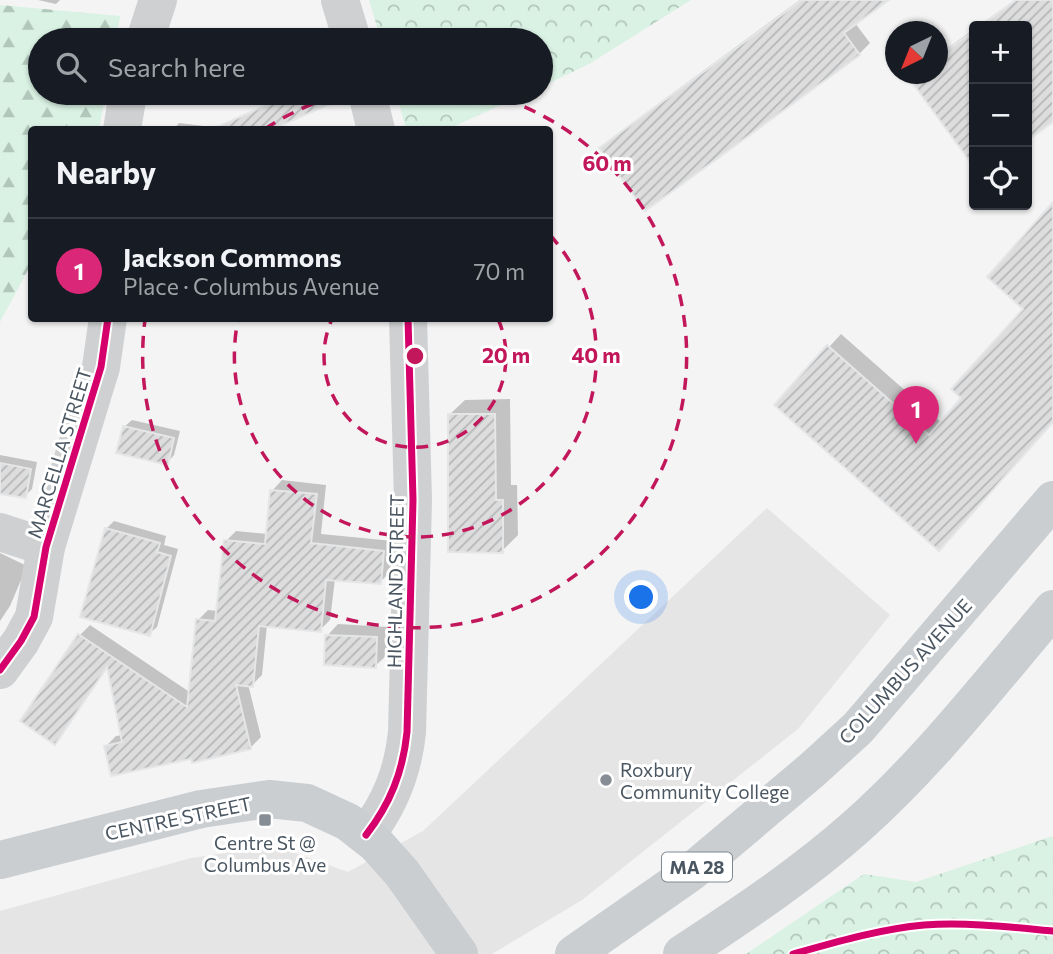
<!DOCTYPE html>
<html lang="en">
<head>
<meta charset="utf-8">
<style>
	body { margin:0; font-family:Commissioner,sans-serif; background:#20242c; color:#f1f3f6 }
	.controls { position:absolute; right:21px; top:21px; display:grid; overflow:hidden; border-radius:7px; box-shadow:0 2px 5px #0004 }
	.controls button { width:63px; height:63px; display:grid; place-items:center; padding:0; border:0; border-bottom:2px solid #363941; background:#171b24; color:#f1f3f6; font:35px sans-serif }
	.compass { position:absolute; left:885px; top:21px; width:63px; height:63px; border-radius:50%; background:#171b24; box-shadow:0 2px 5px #0004; rotate:223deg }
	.you { position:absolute; left:642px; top:598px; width:24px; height:24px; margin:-18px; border:5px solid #fff; border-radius:50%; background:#1a73e8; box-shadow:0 0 0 10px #1a73e833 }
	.badge { display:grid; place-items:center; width:46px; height:46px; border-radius:50%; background:#db2777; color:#fff; font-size:23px; font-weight:700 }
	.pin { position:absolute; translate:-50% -58px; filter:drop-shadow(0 2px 4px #0008) }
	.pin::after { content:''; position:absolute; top:37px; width:24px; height:21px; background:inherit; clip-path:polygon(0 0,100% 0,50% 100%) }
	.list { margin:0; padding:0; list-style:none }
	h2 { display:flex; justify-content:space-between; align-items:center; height:91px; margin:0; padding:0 28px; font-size:30px }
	h2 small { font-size:23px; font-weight:400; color:#9ea1a6 }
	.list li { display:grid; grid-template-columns:46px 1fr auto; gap:21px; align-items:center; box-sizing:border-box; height:105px; padding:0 28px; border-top:2px solid #363941 }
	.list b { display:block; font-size:26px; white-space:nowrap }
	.list p { margin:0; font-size:23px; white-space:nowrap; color:#9ea1a6 }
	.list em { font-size:23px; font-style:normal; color:#9ea1a6 }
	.icon { flex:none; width:38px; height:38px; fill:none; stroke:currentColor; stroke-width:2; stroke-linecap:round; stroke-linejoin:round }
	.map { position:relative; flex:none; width:1053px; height:954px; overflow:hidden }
	.search { position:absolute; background:#171b24; box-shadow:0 2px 5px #0004; left:28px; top:28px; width:525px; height:77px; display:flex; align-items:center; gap:18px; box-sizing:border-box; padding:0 24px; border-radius:38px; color:#9ea1a6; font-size:26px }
	.panel { position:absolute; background:#171b24; box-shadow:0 2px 5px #0004; left:28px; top:126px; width:525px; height:196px; border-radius:7px }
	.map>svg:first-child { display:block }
	.education { fill:#e6e5e6 }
	.forest { fill:url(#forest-firs) }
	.park { fill:url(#park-crowns) }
	.shadow { fill:#0003 }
	.building { fill:url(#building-hatch); stroke:#e5e6e7; stroke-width:2 }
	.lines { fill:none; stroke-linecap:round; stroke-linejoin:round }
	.minor { stroke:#ced0d2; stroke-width:38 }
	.major { stroke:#caced1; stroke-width:38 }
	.cycleway-casing { stroke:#fff; stroke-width:11 }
	.cycleway { stroke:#d6006c; stroke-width:7 }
	.ring { fill:none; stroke:#c2185b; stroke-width:3.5; stroke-dasharray:12 9 }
	.poi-dot { fill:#868d94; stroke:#fff; stroke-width:2.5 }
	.labels { text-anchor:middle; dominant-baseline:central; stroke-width:6; stroke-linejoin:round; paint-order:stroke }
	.shield { fill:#fff; stroke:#808990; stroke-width:2 }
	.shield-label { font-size:18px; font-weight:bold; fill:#4a5661 }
	.street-label { font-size:19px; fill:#4a5661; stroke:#fff }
	.poi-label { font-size:19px; fill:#4a5661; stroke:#fff; text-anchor:start }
	.centre { fill:#c2185b; stroke:#fff; stroke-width:3.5 }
	.ring-label { font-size:21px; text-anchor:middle; font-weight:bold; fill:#c2185b; stroke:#fff; stroke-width:6; stroke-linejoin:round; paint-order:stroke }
</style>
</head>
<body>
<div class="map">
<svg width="1053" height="954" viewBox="0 0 1053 954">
	<defs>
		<pattern id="forest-firs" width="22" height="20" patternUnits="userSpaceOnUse" patternTransform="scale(1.75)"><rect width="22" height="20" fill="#d9f2e3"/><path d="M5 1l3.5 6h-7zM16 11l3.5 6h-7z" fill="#b2c7bb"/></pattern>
		<pattern id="park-crowns" width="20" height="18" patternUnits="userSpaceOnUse" patternTransform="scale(1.75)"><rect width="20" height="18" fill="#d9f2e3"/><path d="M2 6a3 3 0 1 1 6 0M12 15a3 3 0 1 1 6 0" fill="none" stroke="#b2c7bb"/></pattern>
		<pattern id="building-hatch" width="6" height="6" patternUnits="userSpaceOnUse" patternTransform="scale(1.75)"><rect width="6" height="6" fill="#ddddde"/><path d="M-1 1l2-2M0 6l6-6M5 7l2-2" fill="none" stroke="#b5b6b7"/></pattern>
	</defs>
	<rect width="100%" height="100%" fill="#f4f4f4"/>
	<!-- education -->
	<polygon class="education" points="767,508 890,615 798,729 582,900 492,954 0,954 0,911 191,858 276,846 348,872 423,831"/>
	<!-- forest -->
	<polygon class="forest" points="0,5 120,16 116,40 40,40 40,93 106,93 99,129 32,130 31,268 28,270 0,322"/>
	<!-- park -->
	<g class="park">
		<polygon points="369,0 691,0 589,64 541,87 541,40 381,40"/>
		<polygon points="396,93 528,93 448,129 406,129"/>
		<polygon points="1053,836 1053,954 746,954 864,874 916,882"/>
	</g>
	<!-- shadow -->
	<g class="shadow">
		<polygon points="38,0 60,0 56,4"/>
		<polygon points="800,0 884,0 855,23 870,43 859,54 601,148 613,137"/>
		<polygon points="1015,0 1053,0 1053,120 1027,139 1027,26 978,26"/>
		<polygon points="974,29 974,164 912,78 916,74 937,74 937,56"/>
		<polygon points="277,93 337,93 339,96 246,115 278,100"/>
		<polygon points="179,123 220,128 220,130 173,130"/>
		<polygon points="1053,205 1053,421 951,536 776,405 841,334 942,423 964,398 1025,309"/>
		<polygon points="510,399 511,485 517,485 518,535 502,551 449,415 465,400"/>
		<polygon points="132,420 180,431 174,455 167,463 124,427"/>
		<polygon points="0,455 37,462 32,489 25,496 0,492"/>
		<polygon points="282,480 326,485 321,534 393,541 390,572 380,582 335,579 330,620 320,630 267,625 262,675 252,685 248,684 261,737 251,747 193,757 106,746 116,736 123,735 108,667 64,732 54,742 22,721 80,635 90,625 191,693 198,620 208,610 218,611 226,541 236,531 268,534 272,491"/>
		<polygon points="114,521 166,536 164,545 178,549 157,627 149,634 106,529"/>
		<polygon points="0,553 27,566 10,606 0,621"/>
		<polygon points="338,624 388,627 387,655 375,666 327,636"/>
	</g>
	<!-- building -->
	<g class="building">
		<polygon points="802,0 889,0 844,33 860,55 645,211 599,148"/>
		<polygon points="1016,0 1053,0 1053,122 1027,141 1027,26 980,26"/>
		<polygon points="974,31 974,167 906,74 937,74 937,57"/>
		<polygon points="273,93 346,93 346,97 271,130 210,130 276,101"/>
		<polygon points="1053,202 1053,422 939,551 774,405 827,345 929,435 961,398 951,389 1023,309 987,277"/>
		<polygon points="448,414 495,414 496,500 503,500 503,553 448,552"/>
		<polygon points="123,426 174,438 168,465 116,453"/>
		<polygon points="0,463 31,469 26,498 0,494"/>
		<polygon points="270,490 317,494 311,543 384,551 381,584 326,580 321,632 259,626 253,687 236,685 251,749 192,763 191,759 111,776 104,746 122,742 107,667 55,745 20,721 78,634 187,707 196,619 215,621 224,540 265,544"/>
		<polygon points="105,528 160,543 157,552 171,556 150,636 80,617"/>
		<polygon points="325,635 377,637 376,668 324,665"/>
	</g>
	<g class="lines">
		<!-- minor -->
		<g class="minor">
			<polyline points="340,0 352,40"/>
			<polyline points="145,40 158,0"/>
			<polyline points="367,93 376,130"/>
			<polyline points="122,130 128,93"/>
			<polyline points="0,532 46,547"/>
			<polyline points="0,670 21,641 34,617 46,547 101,367 108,318"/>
			<path d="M366,835C390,804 403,772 407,732L413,500L408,318"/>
		</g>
		<!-- major -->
		<g class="major">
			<polyline points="0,860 201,809 269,799 307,803 348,822 376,844 402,873 459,954"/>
			<polyline points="574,954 690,873 812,770 858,728 1053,500"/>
			<path d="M682,954C743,914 803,874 857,826C930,761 990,683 1053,609"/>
		</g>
		<!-- cycleway casing -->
		<g class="cycleway-casing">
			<g id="cycleway">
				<polyline points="0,670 21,641 34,617 46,547 101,367 108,318"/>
				<path d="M366,835C390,804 403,772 407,732L413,500L408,318"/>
				<path d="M793,954C836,942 880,929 924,925C967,922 1010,927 1053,931"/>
			</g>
		</g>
		<!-- cycleway -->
		<use href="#cycleway" class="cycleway"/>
	</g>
	<!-- distance rings -->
	<g class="ring">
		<path d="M498 319A91 91 0 1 1 332 319"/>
		<path d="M550 235A181 181 0 1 1 238 320"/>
		<path d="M265 129A272 272 0 0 1 345 93M485 93A272 272 0 1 1 145 320"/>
	</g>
	<!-- markers -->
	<g class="poi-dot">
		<circle cx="606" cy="780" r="7"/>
		<rect x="258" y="813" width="14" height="14" rx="3.5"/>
	</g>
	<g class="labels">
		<!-- shield labels -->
		<rect class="shield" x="662" y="852.5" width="70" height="29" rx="5"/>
		<g class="shield-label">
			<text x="697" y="867">MA 28</text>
		</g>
		<!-- street labels -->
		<g class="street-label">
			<text transform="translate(59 453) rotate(-73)">MARCELLA STREET</text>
			<text transform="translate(395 581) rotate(-89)">HIGHLAND STREET</text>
			<text transform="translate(905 671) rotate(-48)">COLUMBUS AVENUE</text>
			<text transform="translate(178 818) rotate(-12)">CENTRE STREET</text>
		</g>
		<!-- poi labels -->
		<g class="poi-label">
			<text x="620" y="769">Roxbury<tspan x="620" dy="22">Community College</tspan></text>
			<text x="265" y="842" text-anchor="middle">Centre St @<tspan x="265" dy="22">Columbus Ave</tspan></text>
		</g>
	</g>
	<circle cx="415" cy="356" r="10" class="centre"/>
	<g class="ring-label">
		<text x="607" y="171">60 m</text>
		<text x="506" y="363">20 m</text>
		<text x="596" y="363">40 m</text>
	</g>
</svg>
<div class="controls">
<button>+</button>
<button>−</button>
<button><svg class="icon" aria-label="locate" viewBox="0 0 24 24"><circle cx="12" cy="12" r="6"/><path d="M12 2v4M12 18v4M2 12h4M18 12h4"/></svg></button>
</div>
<svg class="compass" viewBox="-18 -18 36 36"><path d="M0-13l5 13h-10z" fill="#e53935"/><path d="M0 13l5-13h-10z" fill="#9ea1a6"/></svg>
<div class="you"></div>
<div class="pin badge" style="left:916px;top:444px">1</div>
<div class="search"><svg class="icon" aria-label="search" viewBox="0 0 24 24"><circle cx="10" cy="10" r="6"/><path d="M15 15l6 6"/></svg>Search here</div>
<section class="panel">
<h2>Nearby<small></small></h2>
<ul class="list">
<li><span class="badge">1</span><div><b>Jackson Commons</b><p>Place · Columbus Avenue</p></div><em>70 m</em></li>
</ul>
</section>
</div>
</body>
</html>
